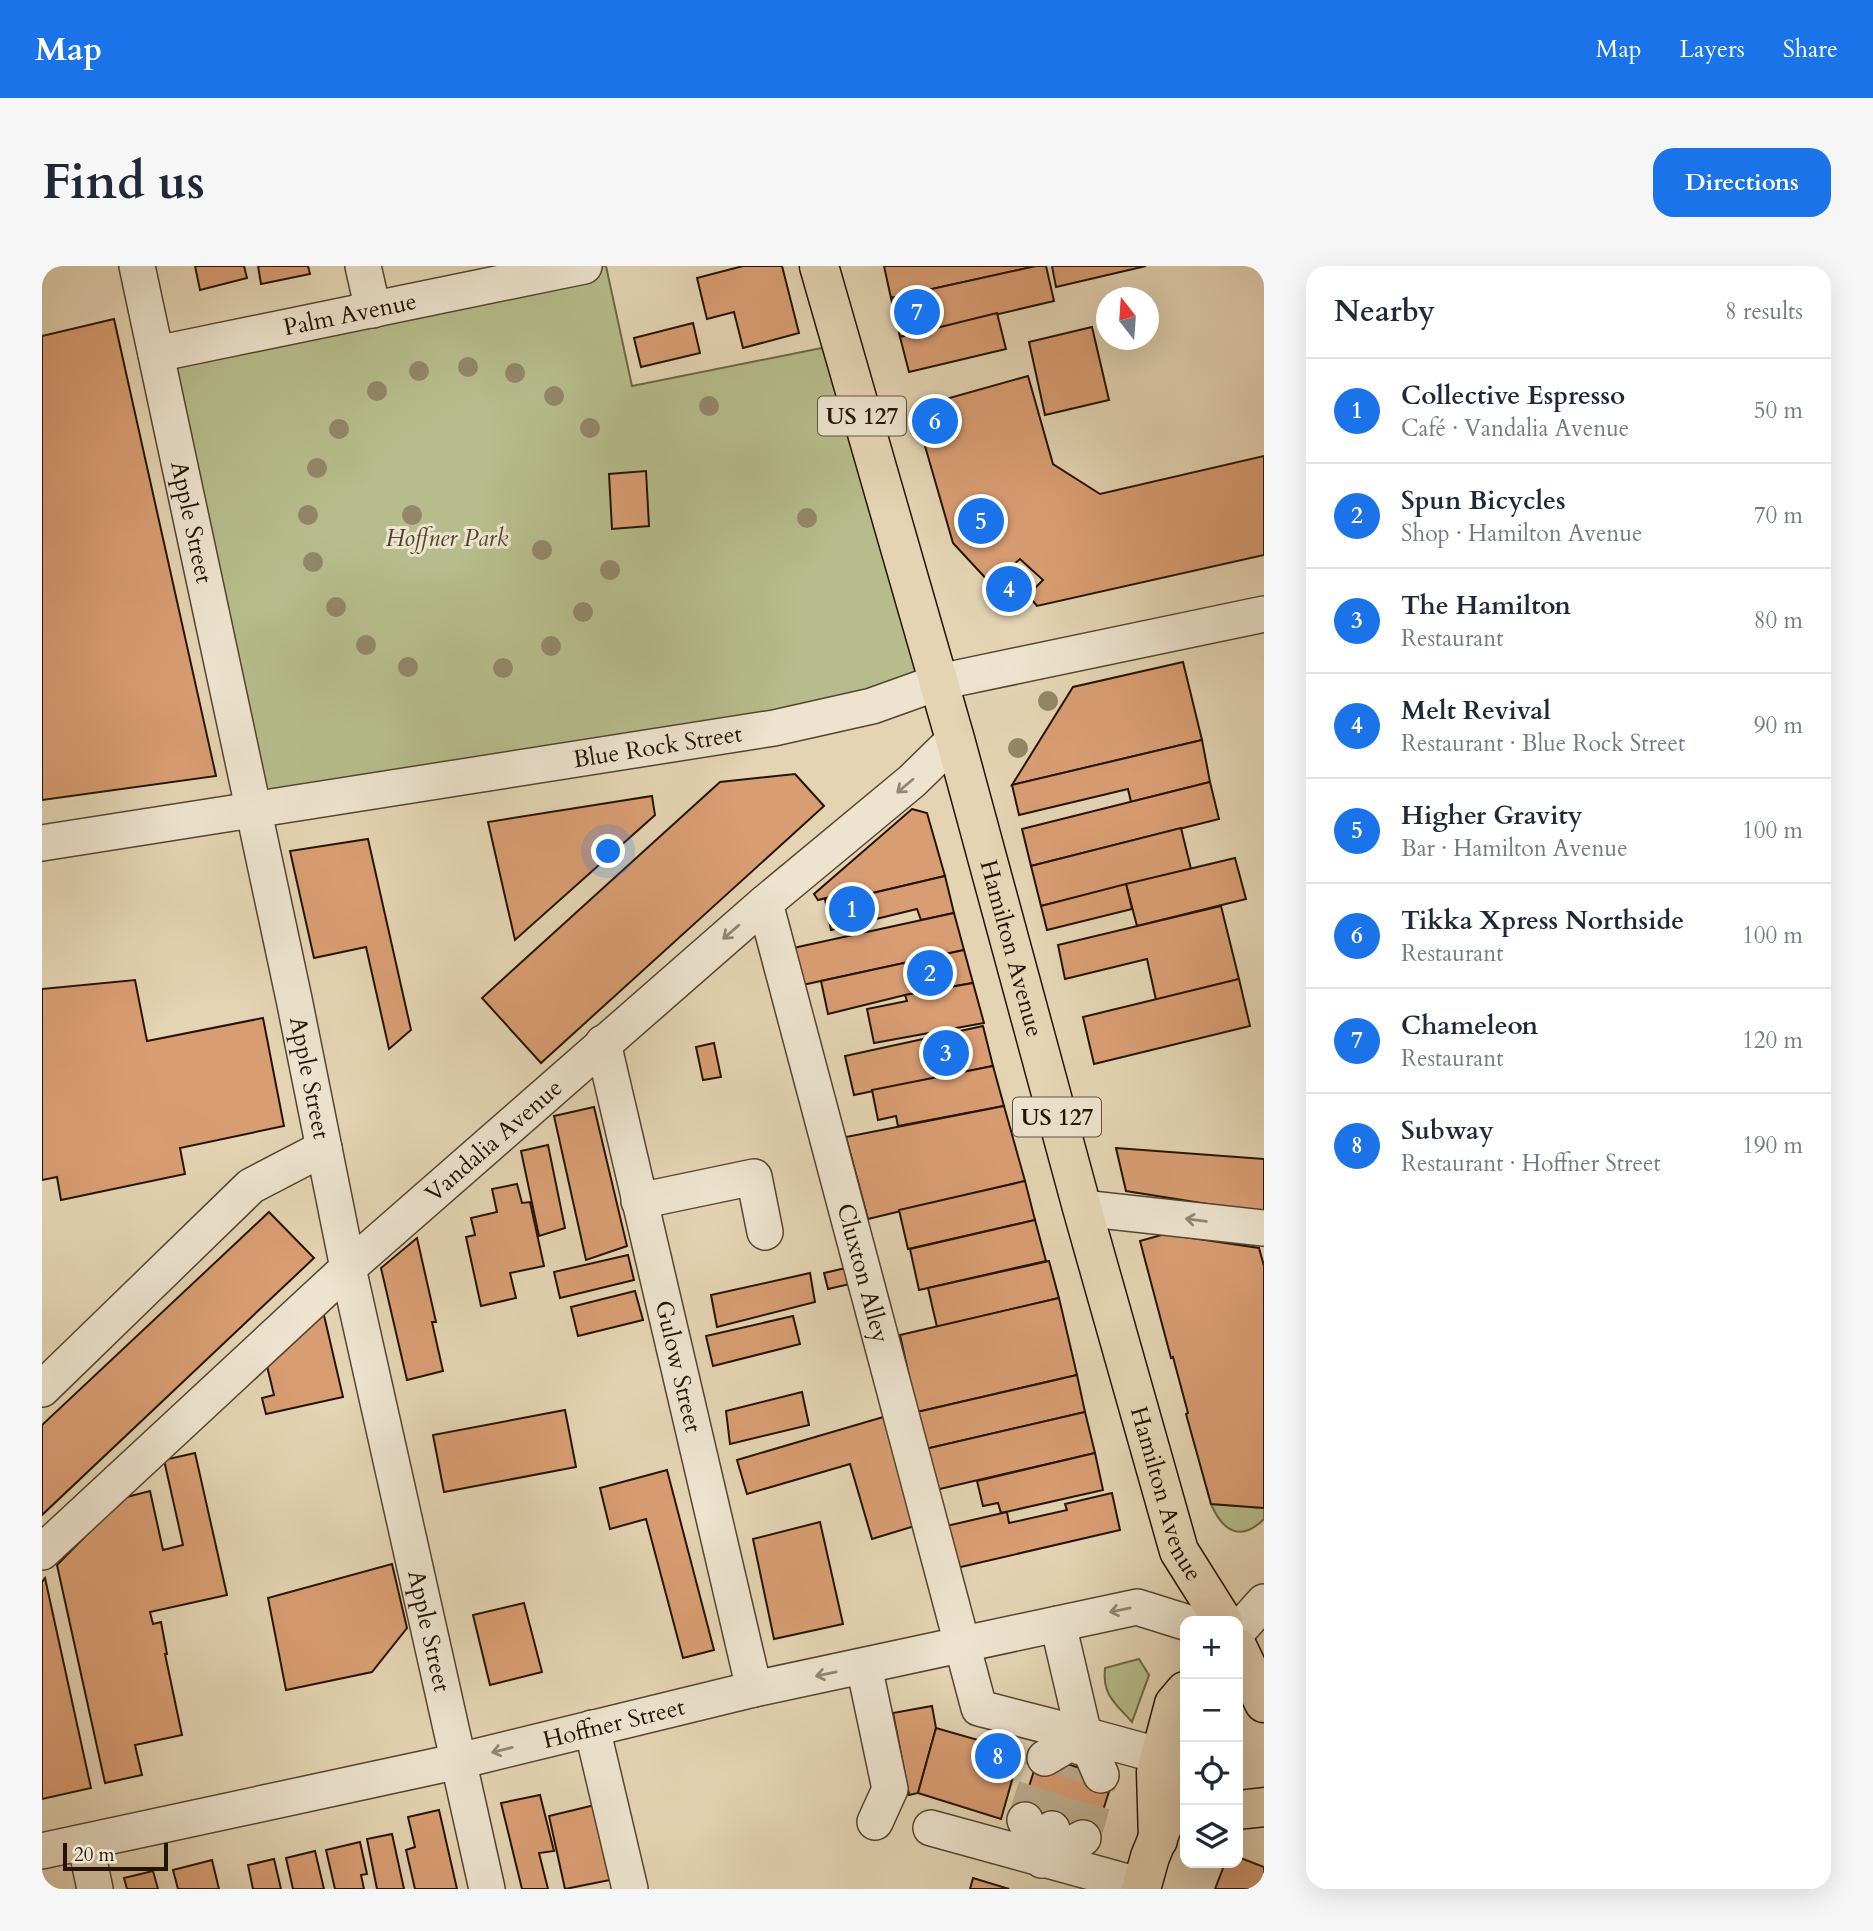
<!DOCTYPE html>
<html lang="en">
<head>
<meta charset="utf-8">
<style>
	body { margin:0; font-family:Cardo,serif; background:#f6f6f7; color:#1f2937 }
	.controls { position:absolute; right:21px; bottom:21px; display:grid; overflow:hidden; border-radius:14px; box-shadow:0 7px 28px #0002 }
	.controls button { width:63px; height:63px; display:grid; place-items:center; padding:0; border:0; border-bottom:2px solid #e0e1e3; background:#fff; color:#1f2937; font:35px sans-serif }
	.compass { position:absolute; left:1054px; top:21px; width:63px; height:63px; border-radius:50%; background:#fff; box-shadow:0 7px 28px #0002; rotate:343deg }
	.scale { position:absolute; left:21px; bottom:18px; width:105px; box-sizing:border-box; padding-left:7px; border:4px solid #251405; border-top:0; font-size:19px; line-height:24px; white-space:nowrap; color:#251405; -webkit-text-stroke:5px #ede3ce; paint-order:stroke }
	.you { position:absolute; left:567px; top:586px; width:24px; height:24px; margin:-18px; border:5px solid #fff; border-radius:50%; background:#1a73e8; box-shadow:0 0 0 10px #1a73e833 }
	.badge { display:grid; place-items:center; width:46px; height:46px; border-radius:50%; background:#1a73e8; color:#fff; font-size:23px; font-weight:700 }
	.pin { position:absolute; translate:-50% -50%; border:4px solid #fff; box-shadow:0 2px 7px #0006 }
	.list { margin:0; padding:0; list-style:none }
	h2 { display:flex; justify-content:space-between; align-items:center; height:91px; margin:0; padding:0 28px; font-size:30px }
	h2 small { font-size:23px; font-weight:400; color:#747a83 }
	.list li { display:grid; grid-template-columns:46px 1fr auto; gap:21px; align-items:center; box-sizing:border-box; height:105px; padding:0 28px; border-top:2px solid #e0e1e3 }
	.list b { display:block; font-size:26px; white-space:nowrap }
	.list p { margin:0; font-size:23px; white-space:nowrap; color:#747a83 }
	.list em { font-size:23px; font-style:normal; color:#747a83 }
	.icon { flex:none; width:38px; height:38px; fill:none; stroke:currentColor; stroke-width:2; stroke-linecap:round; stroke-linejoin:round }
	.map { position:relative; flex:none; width:1222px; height:1623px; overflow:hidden; border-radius:21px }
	header { display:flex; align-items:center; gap:42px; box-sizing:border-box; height:98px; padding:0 35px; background:#1a73e8; color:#fff }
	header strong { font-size:33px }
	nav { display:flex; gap:38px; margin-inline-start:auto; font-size:24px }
	.intro { display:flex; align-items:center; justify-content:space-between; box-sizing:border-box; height:168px; padding:0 42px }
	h1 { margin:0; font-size:49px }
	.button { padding:18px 32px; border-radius:21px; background:#1a73e8; color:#fff; font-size:24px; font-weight:700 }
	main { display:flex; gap:42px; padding:0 42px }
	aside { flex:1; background:#fff; border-radius:21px; box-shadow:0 7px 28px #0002 }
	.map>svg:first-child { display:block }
	.green { fill:#b6bc8b; stroke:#6e6848; stroke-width:2 }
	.building { fill:#d99d73; stroke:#251405; stroke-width:2 }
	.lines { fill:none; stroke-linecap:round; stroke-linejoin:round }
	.minor-tunnel { stroke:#beae90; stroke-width:35; stroke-dasharray:35 18; stroke-linecap:butt }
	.minor-casing { stroke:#554430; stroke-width:38 }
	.major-casing { stroke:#251405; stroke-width:41 }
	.minor { stroke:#ede3ce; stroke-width:35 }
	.major { stroke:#e4d4b3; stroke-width:38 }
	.tree { fill:#938669 }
	.oneway { stroke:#938674 }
	.labels { text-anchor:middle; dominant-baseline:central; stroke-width:6; stroke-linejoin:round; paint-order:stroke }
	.shield { fill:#ede3ce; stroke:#615241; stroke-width:2 }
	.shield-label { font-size:23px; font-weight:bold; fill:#251405 }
	.street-label { font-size:24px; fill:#251405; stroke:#ede3ce }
	.park-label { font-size:24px; font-style:italic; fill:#50462d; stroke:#ede3ce }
</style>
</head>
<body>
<header>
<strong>Map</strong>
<nav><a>Map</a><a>Layers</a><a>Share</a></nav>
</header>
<div class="intro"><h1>Find us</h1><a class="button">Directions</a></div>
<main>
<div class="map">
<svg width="1222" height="1623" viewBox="0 0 1222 1623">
	<rect width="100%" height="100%" fill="#e4d4b3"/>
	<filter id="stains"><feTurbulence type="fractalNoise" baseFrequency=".00286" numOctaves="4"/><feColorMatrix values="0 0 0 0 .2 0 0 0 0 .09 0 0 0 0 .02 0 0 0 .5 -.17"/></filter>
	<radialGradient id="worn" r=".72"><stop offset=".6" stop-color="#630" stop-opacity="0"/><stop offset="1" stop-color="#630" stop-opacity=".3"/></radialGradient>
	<!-- green -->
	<g class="green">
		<polygon points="542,0 564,0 590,120 800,78 897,416 211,546 114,88"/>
		<path d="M1169,1238L1222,1242V1253C1199,1276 1181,1266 1169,1238Z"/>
		<path d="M1097,1393L1107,1409L1090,1456C1073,1437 1060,1429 1063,1402Z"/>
	</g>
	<!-- building -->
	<g class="building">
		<polygon points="153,0 202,0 205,12 158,24"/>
		<polygon points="216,0 266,0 268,8 219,18"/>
		<polygon points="701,0 740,0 757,67 701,82 692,46 665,53 655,12"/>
		<polygon points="842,0 994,0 849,32"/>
		<polygon points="994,0 1004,0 1012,35 858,71 849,32"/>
		<polygon points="1010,0 1104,0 1014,21"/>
		<polygon points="955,47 964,83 867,106 858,71"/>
		<polygon points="72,53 174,510 0,534 0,70"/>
		<polygon points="651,57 658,87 599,101 592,72"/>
		<polygon points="1050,61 1067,134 1003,149 987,76"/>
		<polygon points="986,110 1011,198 1058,228 1222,190 1222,289 995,340 986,329 1001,314 978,293 949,318 911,277 872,142"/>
		<polygon points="604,205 607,260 570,263 567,208"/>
		<polygon points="1141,396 1160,474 970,519 1031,421"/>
		<polygon points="1160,474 1168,516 1089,536 1086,523 977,549 970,519"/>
		<polygon points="753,508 782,540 499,797 440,732 678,516"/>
		<polygon points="1168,516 1177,553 989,600 980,563"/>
		<polygon points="610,530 613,549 473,674 446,556"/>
		<polygon points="870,543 885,547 903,610 818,630 817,624 776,634 772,628"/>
		<polygon points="1139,562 1149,603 999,640 989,600"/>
		<polygon points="326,573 369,764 347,783 324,681 272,692 248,585"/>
		<polygon points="1193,592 1204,633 1095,660 1084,618"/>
		<polygon points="903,610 912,647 879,654 875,643 789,664 783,633 817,624 818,630"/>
		<polygon points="1084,618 1090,643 1005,664 999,640"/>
		<polygon points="1179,640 1197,713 1114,734 1105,693 1023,713 1016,679"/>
		<polygon points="912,647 922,684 751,721 742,684"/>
		<polygon points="922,684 931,717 863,729 786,748 779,715"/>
		<polygon points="1197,713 1208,760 1052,798 1041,751"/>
		<polygon points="93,714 105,775 221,752 242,860 138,882 143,908 19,934 15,911 0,914 0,723"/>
		<polygon points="931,717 942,757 832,777 825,743 865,735 863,729"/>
		<polygon points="941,760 951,800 812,829 803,790"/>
		<polygon points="672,777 679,811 661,814 654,781"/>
		<polygon points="951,800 962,840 856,860 854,850 836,854 830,824"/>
		<polygon points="962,840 983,915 826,953 804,871"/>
		<polygon points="552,841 585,980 544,994 512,850"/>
		<polygon points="506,879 523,962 497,970 479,885"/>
		<polygon points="1074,882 1222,893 1222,947 1084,925"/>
		<polygon points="983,915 993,954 866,983 857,944"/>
		<polygon points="475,918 480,937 488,936 502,1000 468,1007 474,1032 439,1040 424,971 433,969 429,952 455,946 450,923"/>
		<polygon points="227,946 272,992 0,1249 0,1159"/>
		<polygon points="993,954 1004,995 877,1024 868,983"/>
		<polygon points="1123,968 1217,982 1222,1000 1222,1242 1169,1238 1144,1148 1146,1147 1131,1091 1129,1092 1098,975"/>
		<polygon points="375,972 394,1056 390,1056 401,1105 365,1114 339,1002"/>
		<polygon points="586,989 592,1014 518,1032 512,1006"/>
		<polygon points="1007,995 1017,1032 895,1061 886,1022"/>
		<polygon points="808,1001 812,1017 786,1023 782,1007"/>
		<polygon points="768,1007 773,1036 675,1061 669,1029"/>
		<polygon points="593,1025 601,1054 536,1070 529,1041"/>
		<polygon points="1017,1032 1035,1109 875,1146 858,1069"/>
		<polygon points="281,1045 301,1131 224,1148 220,1132 232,1129 224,1096"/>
		<polygon points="751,1050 758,1078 671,1100 664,1070"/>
		<polygon points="1035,1109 1043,1146 879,1184 871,1147"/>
		<polygon points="760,1126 767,1159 688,1178 684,1145"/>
		<polygon points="523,1144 534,1201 402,1226 391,1169"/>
		<polygon points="1043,1146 1053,1187 889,1225 879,1184"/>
		<polygon points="848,1149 879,1258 830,1273 808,1198 705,1228 695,1194"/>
		<polygon points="153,1187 185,1329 108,1346 111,1358 119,1356 125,1388 123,1388 140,1469 93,1479 100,1509 63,1517 15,1299 81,1232 108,1225 121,1284 141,1279 122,1194"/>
		<polygon points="1053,1187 1061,1224 959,1247 956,1237 941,1240 935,1215"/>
		<polygon points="625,1204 672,1384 641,1392 604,1253 568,1263 558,1222"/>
		<polygon points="1070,1227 1078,1264 910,1303 900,1261 965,1246 967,1257 1025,1244 1023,1238"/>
		<polygon points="778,1256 801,1358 732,1373 711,1273"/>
		<polygon points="350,1298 365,1362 330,1406 244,1424 226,1332"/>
		<polygon points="3,1312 49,1522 0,1533 0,1316"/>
		<polygon points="482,1337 500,1406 448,1419 431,1349"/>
		<polygon points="890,1440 894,1462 876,1527 867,1529 851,1447"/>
		<polygon points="894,1462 978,1486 959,1553 876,1527"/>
		<polygon points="997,1489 1071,1513 1051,1576 977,1552"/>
		<polygon points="498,1529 512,1585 497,1587 506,1623 480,1623 459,1537"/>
		<polygon points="557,1538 573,1613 523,1623 507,1550"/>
		<polygon points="397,1544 415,1623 373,1623 364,1584 373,1581 366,1551"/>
		<polygon points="350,1568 362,1623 335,1623 325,1573"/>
		<polygon points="318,1576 325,1608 319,1609 322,1623 293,1623 284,1584"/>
		<polygon points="273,1585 282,1623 251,1623 244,1592"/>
		<polygon points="1196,1591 1222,1601 1222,1623 1173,1623 1183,1597 1196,1597"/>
		<polygon points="232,1593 239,1623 211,1623 206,1599"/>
		<polygon points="170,1594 177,1623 136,1623 131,1604"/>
		<polygon points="111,1605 116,1623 85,1623 82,1612"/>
		<polygon points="931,1612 967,1623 928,1623"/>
	</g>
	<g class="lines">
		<!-- minor-tunnel -->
		<g class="minor-tunnel">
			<polyline points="983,1554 1003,1492"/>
			<polyline points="1010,1563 1031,1501"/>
			<polyline points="1041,1572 1059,1509"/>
		</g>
		<!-- minor casing -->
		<g class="minor-casing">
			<g id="minor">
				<path id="s1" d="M95,0L252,733L306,1002L445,1623"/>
				<polyline points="321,0 331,44"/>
				<path id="s2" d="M114,88L542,0"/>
				<path id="s3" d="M0,577L732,462L830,440L897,416L1222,348"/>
				<path id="s4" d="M723,637L937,1442L1042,1469L1059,1509"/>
				<path id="s5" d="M561,777L712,1423"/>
				<polyline points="597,935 712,911 723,966"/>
				<polyline points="1040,942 1222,962"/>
				<polyline points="0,1123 209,920 282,882"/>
				<path id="s6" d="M0,1286L306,1002L723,637L870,515L913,473"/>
				<polyline points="1016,1358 1042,1469 1119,1490"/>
				<polyline points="1196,1365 1222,1336"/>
				<polyline points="822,1400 848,1523 833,1556"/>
				<polyline points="550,1462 588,1623"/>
				<polyline points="1003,1492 1042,1469 1038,1481"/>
				<polyline points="983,1554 1000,1594 1010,1563"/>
				<polyline points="889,1562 1100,1620"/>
				<polyline points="43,1576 53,1623"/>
				<path id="s7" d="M0,1585L417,1495L712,1423L1095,1341L1143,1356"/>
				<polyline points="1000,1594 1041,1572"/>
			</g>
		</g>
		<!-- major casing -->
		<g class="major-casing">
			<g id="major">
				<path id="s8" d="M777,0L913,473L1040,942L1137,1285L1181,1355"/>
				<polyline points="1196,1382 1222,1437"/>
				<polyline points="1196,1544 1222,1541"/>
				<polyline points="1116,1574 1114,1506 1132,1438 1143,1425"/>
				<polyline points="1099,1623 1108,1591 1143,1505"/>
			</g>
		</g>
		<!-- minor -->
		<use href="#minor" class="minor"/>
		<!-- major -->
		<use href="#major" class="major"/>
	</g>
	<!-- trees -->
	<g class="tree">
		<circle cx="426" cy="101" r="10"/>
		<circle cx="377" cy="105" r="10"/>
		<circle cx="473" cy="107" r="10"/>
		<circle cx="335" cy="125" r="10"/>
		<circle cx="512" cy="130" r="10"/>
		<circle cx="667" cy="140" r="10"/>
		<circle cx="548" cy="162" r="10"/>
		<circle cx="297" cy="163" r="10"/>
		<circle cx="275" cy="202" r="10"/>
		<circle cx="266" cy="249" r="10"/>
		<circle cx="370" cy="249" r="10"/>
		<circle cx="765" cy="252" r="10"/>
		<circle cx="500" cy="284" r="10"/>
		<circle cx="271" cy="296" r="10"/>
		<circle cx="568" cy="304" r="10"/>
		<circle cx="294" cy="341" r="10"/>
		<circle cx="541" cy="346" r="10"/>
		<circle cx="324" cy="379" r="10"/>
		<circle cx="509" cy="380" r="10"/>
		<circle cx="366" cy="401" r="10"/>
		<circle cx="461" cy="402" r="10"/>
		<circle cx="1006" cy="435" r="10"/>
		<circle cx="976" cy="482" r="10"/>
	</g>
	<!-- one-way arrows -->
	<defs><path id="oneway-shaft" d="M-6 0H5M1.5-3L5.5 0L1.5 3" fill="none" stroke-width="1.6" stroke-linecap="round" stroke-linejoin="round" transform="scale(1.75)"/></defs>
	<g class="oneway">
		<use href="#oneway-shaft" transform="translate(863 520) rotate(140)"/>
		<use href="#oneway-shaft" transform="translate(689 666) rotate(139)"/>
		<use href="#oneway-shaft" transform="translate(1154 954) rotate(-173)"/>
		<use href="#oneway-shaft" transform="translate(1078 1344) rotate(168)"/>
		<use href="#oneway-shaft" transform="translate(784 1408) rotate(168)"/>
		<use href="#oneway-shaft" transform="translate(460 1484) rotate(166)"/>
	</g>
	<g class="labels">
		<!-- shield labels -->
		<g class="shield">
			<rect x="776" y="130.5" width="88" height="39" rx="5"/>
			<rect x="971" y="831.5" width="88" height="39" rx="5"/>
		</g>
		<g class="shield-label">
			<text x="820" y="150">US 127</text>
			<text x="1015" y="851">US 127</text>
		</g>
		<!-- street labels -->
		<g class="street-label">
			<text stroke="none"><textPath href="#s2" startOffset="198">Palm Avenue</textPath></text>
			<text stroke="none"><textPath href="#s1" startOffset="262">Apple Street</textPath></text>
			<text stroke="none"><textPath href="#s3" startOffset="623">Blue Rock Street</textPath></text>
			<text stroke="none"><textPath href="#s8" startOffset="709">Hamilton Avenue</textPath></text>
			<text stroke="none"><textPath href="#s1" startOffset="830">Apple Street</textPath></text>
			<text stroke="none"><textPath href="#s6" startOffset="611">Vandalia Avenue</textPath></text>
			<text stroke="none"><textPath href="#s4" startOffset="383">Cluxton Alley</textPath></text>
			<text stroke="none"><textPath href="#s5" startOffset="332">Gulow Street</textPath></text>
			<text stroke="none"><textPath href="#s8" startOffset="1276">Hamilton Avenue</textPath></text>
			<text stroke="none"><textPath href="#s1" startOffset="1396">Apple Street</textPath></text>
			<text stroke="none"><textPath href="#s7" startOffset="586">Hoffner Street</textPath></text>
		</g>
		<!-- park labels -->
		<g class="park-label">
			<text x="405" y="272">Hoffner Park</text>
		</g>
	</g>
	<rect width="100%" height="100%" filter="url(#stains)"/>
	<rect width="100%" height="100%" fill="url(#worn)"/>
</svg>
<div class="controls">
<button>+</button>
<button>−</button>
<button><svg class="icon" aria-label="locate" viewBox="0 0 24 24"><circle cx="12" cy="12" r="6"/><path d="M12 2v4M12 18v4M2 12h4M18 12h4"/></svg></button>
<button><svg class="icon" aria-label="layers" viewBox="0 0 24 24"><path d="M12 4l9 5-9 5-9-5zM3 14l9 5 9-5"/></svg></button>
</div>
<svg class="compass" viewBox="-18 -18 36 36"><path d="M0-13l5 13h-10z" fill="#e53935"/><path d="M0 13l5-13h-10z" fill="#747a83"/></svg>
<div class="scale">20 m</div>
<div class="you"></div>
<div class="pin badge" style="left:810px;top:643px">1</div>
<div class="pin badge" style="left:888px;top:707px">2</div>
<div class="pin badge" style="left:904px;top:787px">3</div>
<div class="pin badge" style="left:967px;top:323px">4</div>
<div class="pin badge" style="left:939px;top:255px">5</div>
<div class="pin badge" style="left:893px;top:155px">6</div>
<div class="pin badge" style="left:875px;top:46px">7</div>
<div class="pin badge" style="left:956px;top:1490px">8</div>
</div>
<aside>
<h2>Nearby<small>8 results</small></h2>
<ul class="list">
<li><span class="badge">1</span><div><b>Collective Espresso</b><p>Café · Vandalia Avenue</p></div><em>50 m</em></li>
<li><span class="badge">2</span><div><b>Spun Bicycles</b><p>Shop · Hamilton Avenue</p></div><em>70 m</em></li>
<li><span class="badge">3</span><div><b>The Hamilton</b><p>Restaurant</p></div><em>80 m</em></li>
<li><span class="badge">4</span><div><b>Melt Revival</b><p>Restaurant · Blue Rock Street</p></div><em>90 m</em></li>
<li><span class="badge">5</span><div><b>Higher Gravity</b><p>Bar · Hamilton Avenue</p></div><em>100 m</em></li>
<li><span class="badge">6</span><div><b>Tikka Xpress Northside</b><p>Restaurant</p></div><em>100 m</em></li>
<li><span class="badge">7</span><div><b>Chameleon</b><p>Restaurant</p></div><em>120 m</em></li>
<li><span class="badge">8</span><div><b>Subway</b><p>Restaurant · Hoffner Street</p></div><em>190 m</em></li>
</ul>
</aside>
</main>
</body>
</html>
